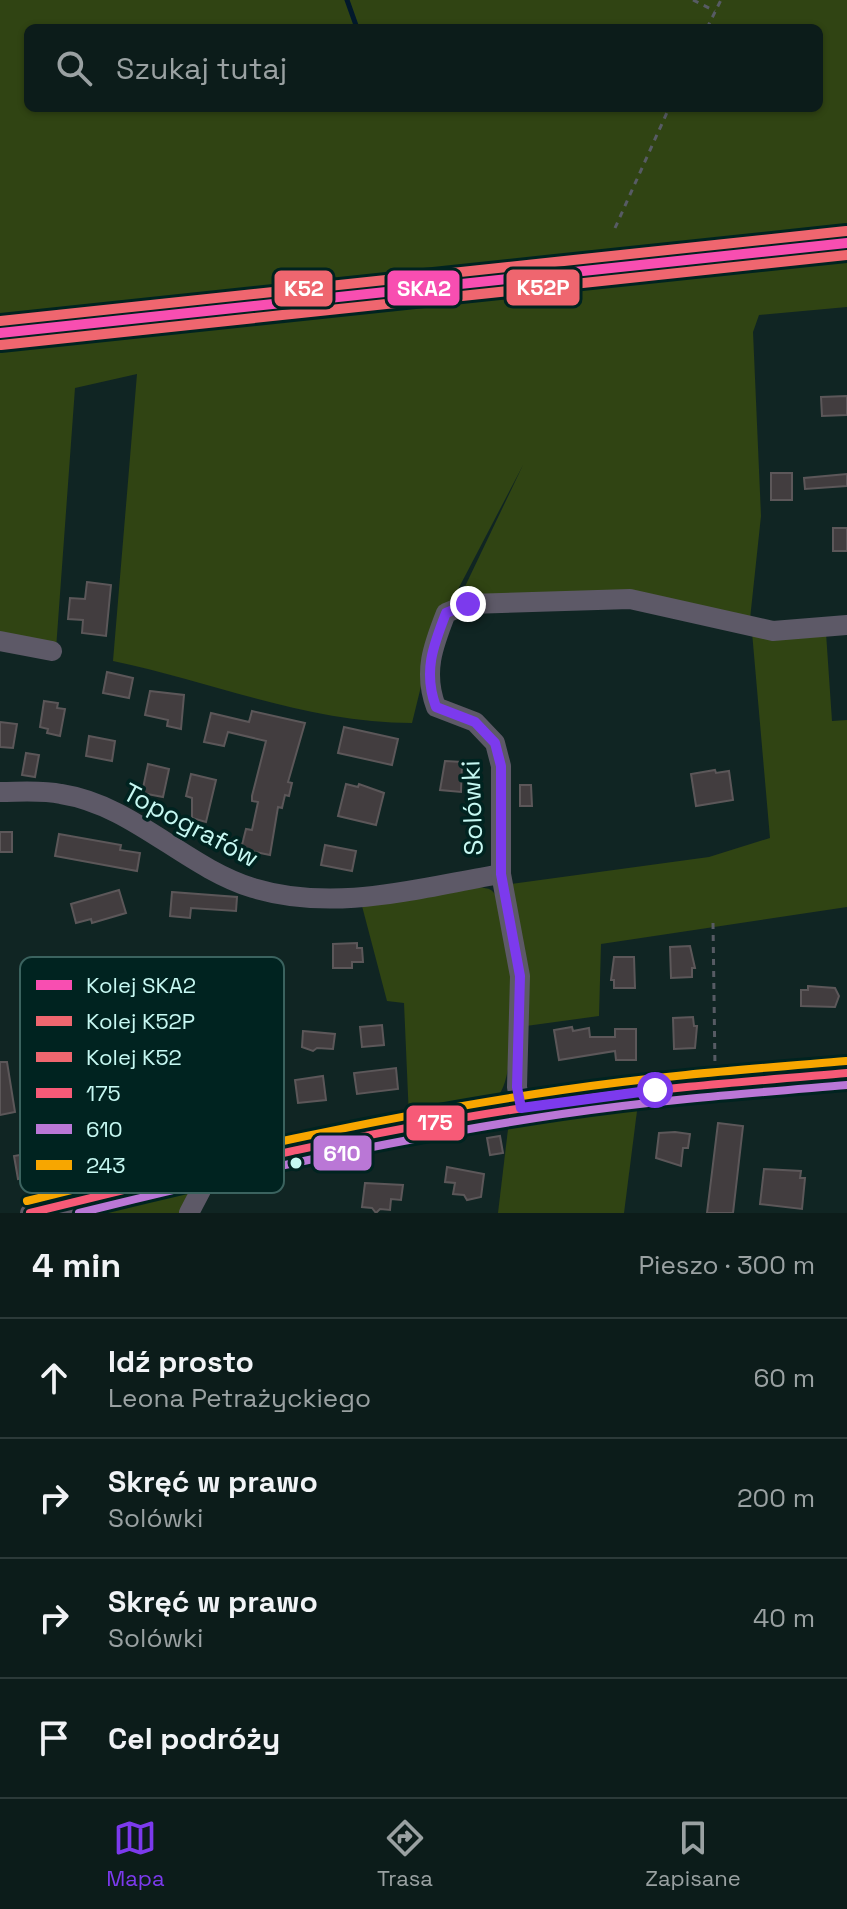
<!DOCTYPE html>
<html lang="pl">
<head>
<meta charset="utf-8">
<style>
	body { margin:0; font-family:"Space Grotesk",sans-serif; background:#1a2927; color:#f1f3f6 }
	.stop { position:absolute; width:24px; height:24px; margin:-18px; border:6px solid #7c3aed; border-radius:50%; background:#fff }
	.stop.end { background:#7c3aed; border-color:#fff; box-shadow:0 2px 8px #0008 }
	.list { margin:0; padding:0; list-style:none }
	h2 { display:flex; justify-content:space-between; align-items:center; height:104px; margin:0; padding:0 32px; font-size:34px }
	h2 small { font-size:26px; font-weight:400; color:#9aa1a2 }
	.list li { display:grid; grid-template-columns:52px 1fr auto; gap:24px; align-items:center; box-sizing:border-box; height:120px; padding:0 32px; border-top:2px solid #2c3a39 }
	.list b { display:block; font-size:30px; white-space:nowrap }
	.list p { margin:0; font-size:26px; white-space:nowrap; color:#9aa1a2 }
	.list em { font-size:26px; font-style:normal; color:#9aa1a2 }
	.icon { flex:none; width:44px; height:44px; fill:none; stroke:currentColor; stroke-width:2; stroke-linecap:round; stroke-linejoin:round }
	.map { position:relative; flex:none; width:847px; height:1213px; overflow:hidden }
	.search { position:absolute; background:#0c1c1a; box-shadow:0 2px 6px #0004; left:24px; right:24px; top:24px; height:88px; display:flex; align-items:center; gap:20px; box-sizing:border-box; padding:0 28px; border-radius:12px; color:#9aa1a2; font-size:30px }
	.sheet { height:584px; background:#0c1c1a }
	nav { display:flex; justify-content:space-around; align-items:center; box-sizing:border-box; height:112px; border-top:2px solid #2c3a39; background:#0c1c1a; font-size:22px; color:#9aa1a2 }
	nav a { display:grid; justify-items:center; gap:4px }
	nav .on { color:#7c3aed }
	.map>svg:first-child { display:block }
	.green { fill:#304413; fill-rule:evenodd }
	.lines { fill:none; stroke-linecap:round; stroke-linejoin:round }
	.stream { stroke:#02192c; stroke-width:5 }
	.building { fill:#423d3f; stroke:#5c5759; stroke-width:2 }
	.path { stroke:#575b64; stroke-width:3; stroke-dasharray:6 6; stroke-linecap:butt }
	.minor { stroke:#5d5967; stroke-width:20 }
	.bus-1-casing { stroke:#002320; stroke-width:14 }
	.bus-2-casing { stroke:#002320; stroke-width:14 }
	.bus-3-casing { stroke:#002320; stroke-width:14 }
	.bus-1 { stroke:#f75a77; stroke-width:8 }
	.bus-2 { stroke:#ba77d6; stroke-width:8 }
	.bus-3 { stroke:#f7a600; stroke-width:8 }
	.rail-1-casing { stroke:#002320; stroke-width:16 }
	.rail-2-casing { stroke:#002320; stroke-width:16 }
	.rail-3-casing { stroke:#002320; stroke-width:16 }
	.rail-1 { stroke:#f84eb1; stroke-width:10 }
	.rail-2 { stroke:#ef666f; stroke-width:10 }
	.rail-3 { stroke:#ef666f; stroke-width:10 }
	.route { stroke:#7c3aed; stroke-width:10 }
	.bus-dot { fill:#c6f8f2; stroke:#002320; stroke-width:3 }
	.labels { text-anchor:middle; dominant-baseline:central; stroke-width:7; stroke-linejoin:round; paint-order:stroke }
	.street-label { font-size:26px; fill:#c6f8f2; stroke:#002320 }
	.key { fill:#002320; stroke:#3b635f; stroke-width:2 }
	.key-label { font-size:22px; fill:#c6f8f2 }
	.line-badge { stroke:#002320; stroke-width:3 }
	.badge-label { font-size:22px; text-anchor:middle; font-weight:bold; fill:#fff }
</style>
</head>
<body>
<div class="map">
<svg width="847" height="1213" viewBox="0 0 847 1213">
	<rect width="100%" height="100%" fill="#102523"/>
	<!-- green -->
	<g class="green">
		<path d="M0,0H847V224L622,252L0,315ZM819,28V108H28V28Z"/>
		<path d="M847,255V307L759,315L753,332L761,516L750,619L579,593L449,620L523,465L453,599L440,609L412,723C309,723 213,682 113,661L137,374L75,388L56,649L0,635V339Z"/>
		<polygon points="752,632 826,633 832,721 847,720 847,907 601,944 599,1016 526,1026 511,884 709,857 770,838"/>
		<path d="M480,887C483,888 488,888 491,890C517,908 521,1075 497,1097C485,1107 427,1114 409,1118L404,1003L387,1001L362,906Z"/>
		<polygon points="638,1103 624,1213 498,1213 509,1121"/>
		<polygon points="188,1185 191,1193 179,1213 77,1213"/>
	</g>
	<g class="lines">
		<!-- stream -->
		<polyline class="stream" points="347,0 357,28"/>
	</g>
	<!-- building -->
	<g class="building">
		<polygon points="847,396 847,415 822,416 821,397"/>
		<rect x="771" y="473" width="21" height="27"/>
		<polygon points="847,474 847,486 805,489 804,478"/>
		<rect x="833" y="528" width="14" height="23"/>
		<polygon points="87,582 111,585 106,636 82,633 83,620 68,619 70,598 85,599"/>
		<polygon points="107,672 133,678 129,698 103,693"/>
		<polygon points="150,691 184,695 181,729 167,726 168,720 145,715"/>
		<polygon points="44,701 58,703 57,708 65,709 60,736 47,733 48,729 40,727"/>
		<polygon points="252,711 305,723 288,782 292,783 289,796 285,795 282,808 278,807 270,855 241,849 246,829 252,830 258,802 252,801 252,796 266,741 228,732 224,746 204,742 211,713 249,722"/>
		<polygon points="0,722 17,724 13,748 0,747"/>
		<polygon points="344,727 398,739 392,765 338,753"/>
		<polygon points="89,736 115,741 112,761 86,756"/>
		<polygon points="26,753 39,755 35,777 22,775"/>
		<polygon points="445,761 462,762 461,792 440,790"/>
		<polygon points="148,764 169,769 163,797 142,793"/>
		<polygon points="715,770 716,773 729,771 733,800 696,806 691,774"/>
		<polygon points="191,774 216,780 206,822 192,818 192,798 186,796"/>
		<polygon points="346,784 358,787 359,784 384,793 376,825 338,816"/>
		<polygon points="520,785 531,785 532,806 520,806"/>
		<rect x="0" y="832" width="12" height="20"/>
		<polygon points="59,834 121,845 120,850 140,853 137,871 55,856"/>
		<polygon points="325,845 356,851 352,871 321,865"/>
		<polygon points="119,890 126,913 92,923 91,919 76,923 71,904"/>
		<polygon points="172,892 237,897 236,911 191,908 190,918 170,916"/>
		<polygon points="357,943 357,948 362,948 363,962 352,962 352,968 333,968 333,944"/>
		<polygon points="690,946 695,968 692,968 692,977 671,978 670,947"/>
		<polygon points="614,957 634,957 635,988 614,988 614,980 611,980"/>
		<polygon points="808,986 835,988 839,996 835,1007 801,1006 801,990 808,990"/>
		<polygon points="693,1017 694,1026 697,1026 695,1048 674,1049 673,1018"/>
		<polygon points="382,1025 384,1045 362,1047 360,1027"/>
		<polygon points="572,1027 573,1031 589,1028 590,1037 615,1037 615,1029 636,1029 636,1060 616,1060 615,1051 559,1060 554,1030"/>
		<polygon points="303,1031 335,1034 333,1049 317,1048 313,1051 302,1047"/>
		<polygon points="0,1062 7,1062 15,1112 0,1115"/>
		<polygon points="396,1068 398,1089 357,1094 354,1073"/>
		<polygon points="323,1076 326,1100 298,1103 295,1080"/>
		<polygon points="718,1123 743,1126 733,1213 707,1213"/>
		<polygon points="675,1132 690,1134 688,1148 683,1148 681,1166 656,1158 659,1133"/>
		<polygon points="500,1136 503,1153 490,1155 487,1138"/>
		<polygon points="42,1151 46,1174 18,1179 14,1156"/>
		<polygon points="447,1167 484,1174 481,1197 467,1200 464,1195 453,1194 455,1183 445,1182"/>
		<polygon points="764,1169 801,1171 800,1178 805,1178 802,1209 760,1204"/>
		<polygon points="365,1183 403,1185 401,1200 391,1199 390,1210 380,1209 376,1213 372,1208 362,1207"/>
	</g>
	<g class="lines">
		<!-- path -->
		<g class="path">
			<polyline points="693,0 715,11"/>
			<polyline points="707,28 721,0"/>
			<polyline points="615,228 669,108"/>
			<polyline points="713,923 715,1068"/>
		</g>
		<!-- minor -->
		<g class="minor">
			<polyline points="0,641 52,651"/>
			<path d="M0,792C20,792 42,790 61,794C133,805 185,867 253,888C336,913 418,888 501,874"/>
			<path d="M521,1108L517,1087L520,976L501,874V766L495,743L475,722L436,707C423,672 433,646 446,613L468,604L630,599L773,631L847,625"/>
			<path d="M30,1213C192,1172 357,1134 522,1108C629,1090 738,1082 847,1073"/>
			<polyline points="189,1213 201,1190 202,1172"/>
		</g>
		<!-- bus-1 casing -->
		<g class="bus-1-casing">
			<path id="bus-1" d="M30,1213C206,1169 384,1127 564,1102C658,1088 752,1081 847,1073"/>
		</g>
		<!-- bus-2 casing -->
		<g class="bus-2-casing">
			<path id="bus-2" d="M79,1213C239,1173 400,1138 562,1114C657,1100 752,1093 847,1085"/>
		</g>
		<!-- bus-3 casing -->
		<g class="bus-3-casing">
			<path id="bus-3" d="M27,1201C204,1157 382,1116 562,1090C656,1076 751,1069 846,1061"/>
		</g>
		<!-- bus-1 -->
		<use href="#bus-1" class="bus-1"/>
		<!-- bus-2 -->
		<use href="#bus-2" class="bus-2"/>
		<!-- bus-3 -->
		<use href="#bus-3" class="bus-3"/>
		<!-- rail-1 casing -->
		<g class="rail-1-casing">
			<polyline id="rail-1" points="0,333 847,243"/>
		</g>
		<!-- rail-2 casing -->
		<g class="rail-2-casing">
			<polyline id="rail-2" points="1,345 847,255"/>
		</g>
		<!-- rail-3 casing -->
		<g class="rail-3-casing">
			<polyline id="rail-3" points="0,321 846,231"/>
		</g>
		<!-- rail-1 -->
		<use href="#rail-1" class="rail-1"/>
		<!-- rail-2 -->
		<use href="#rail-2" class="rail-2"/>
		<!-- rail-3 -->
		<use href="#rail-3" class="rail-3"/>
	</g>
	<g class="lines">
		<!-- route -->
		<path class="route" d="M468,604L446,613C433,646 423,672 436,707L475,722L495,743L501,766V874L520,976L517,1087L521,1108L655,1090"/>
	</g>
	<!-- markers -->
	<circle class="bus-dot" cx="296" cy="1163" r="7"/>
	<g class="labels">
		<!-- street labels -->
		<g class="street-label">
			<text transform="translate(472 808) rotate(-92)">Solówki</text>
			<text transform="translate(191 825) rotate(28)">Topografów</text>
		</g>
	</g>
	<!-- legend -->
	<rect x="20" y="957" width="264" height="236" rx="12" class="key"/>
	<rect x="36" y="980" width="36" height="10" fill="#f84eb1"/>
	<rect x="36" y="1016" width="36" height="10" fill="#ef666f"/>
	<rect x="36" y="1052" width="36" height="10" fill="#ef666f"/>
	<rect x="36" y="1088" width="36" height="10" fill="#f75a77"/>
	<rect x="36" y="1124" width="36" height="10" fill="#ba77d6"/>
	<rect x="36" y="1160" width="36" height="10" fill="#f7a600"/>
	<g class="key-label">
		<text x="86" y="993">Kolej SKA2</text>
		<text x="86" y="1029">Kolej K52P</text>
		<text x="86" y="1065">Kolej K52</text>
		<text x="86" y="1101">175</text>
		<text x="86" y="1137">610</text>
		<text x="86" y="1173">243</text>
	</g>
	<g class="line-badge">
		<rect x="505" y="268" width="76" height="39" rx="8" fill="#ef666f"/>
		<rect x="386" y="269" width="75" height="38" rx="8" fill="#f84eb1"/>
		<rect x="273" y="269" width="61" height="39" rx="8" fill="#ef666f"/>
		<rect x="405" y="1104" width="61" height="38" rx="8" fill="#f75a77"/>
		<rect x="312" y="1134" width="61" height="38" rx="8" fill="#ba77d6"/>
	</g>
	<g class="badge-label">
		<text x="543" y="295">K52P</text>
		<text x="424" y="296">SKA2</text>
		<text x="304" y="296">K52</text>
		<text x="435" y="1130">175</text>
		<text x="342" y="1161">610</text>
	</g>
</svg>
<div class="stop" style="left:655px;top:1090px"></div>
<div class="stop end" style="left:468px;top:604px"></div>
<div class="search"><svg class="icon" aria-label="search" viewBox="0 0 24 24"><circle cx="10" cy="10" r="6"/><path d="M15 15l6 6"/></svg>Szukaj tutaj</div>
</div>
<section class="sheet">
<h2>4 min<small>Pieszo · 300 m</small></h2>
<ul class="list">
<li><svg class="icon" aria-label="ahead" viewBox="0 0 24 24"><path d="M12 20V5M6 11l6-6 6 6"/></svg><div><b>Idź prosto</b><p>Leona Petrażyckiego</p></div><em>60 m</em></li>
<li><svg class="icon" aria-label="right" viewBox="0 0 24 24"><path d="M7 20v-9h11M14 6l5 5-5 5"/></svg><div><b>Skręć w prawo</b><p>Solówki</p></div><em>200 m</em></li>
<li><svg class="icon" aria-label="right" viewBox="0 0 24 24"><path d="M7 20v-9h11M14 6l5 5-5 5"/></svg><div><b>Skręć w prawo</b><p>Solówki</p></div><em>40 m</em></li>
<li><svg class="icon" aria-label="arrive" viewBox="0 0 24 24"><path d="M6 21V4h12l-3 4 3 4H6"/></svg><div><b>Cel podróży</b></div></li>
</ul>
</section>
<nav>
<a class="on"><svg class="icon" aria-label="map" viewBox="0 0 24 24"><path d="M3 6l6-2 6 2 6-2v14l-6 2-6-2-6 2zM9 4v14M15 6v14"/></svg>Mapa</a>
<a><svg class="icon" aria-label="directions" viewBox="0 0 24 24"><path d="M12 3l9 9-9 9-9-9zM9 14v-3h6M13 9l2 2-2 2"/></svg>Trasa</a>
<a><svg class="icon" aria-label="saved" viewBox="0 0 24 24"><path d="M7 4h10v16l-5-4-5 4z"/></svg>Zapisane</a>
</nav>
</body>
</html>
